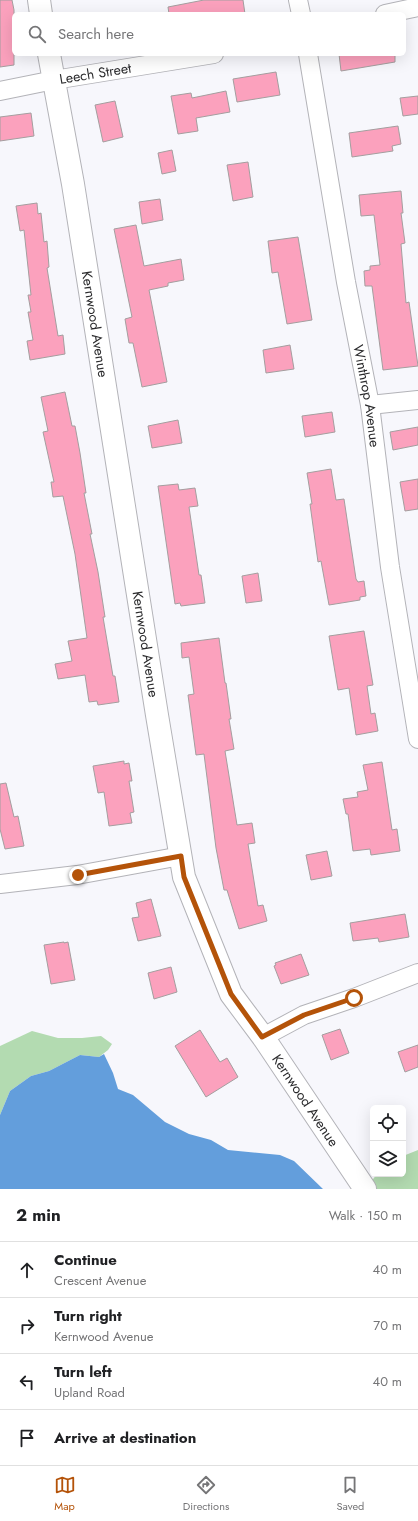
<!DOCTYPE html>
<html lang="en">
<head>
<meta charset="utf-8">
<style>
	body { margin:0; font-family:Jost,sans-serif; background:#f6f6f6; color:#202124 }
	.controls { position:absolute; right:12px; bottom:12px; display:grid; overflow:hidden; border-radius:6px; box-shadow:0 4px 16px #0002 }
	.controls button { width:36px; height:36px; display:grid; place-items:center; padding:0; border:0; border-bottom:1px solid #e0e0e0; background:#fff; color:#202124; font:20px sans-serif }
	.stop { position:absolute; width:12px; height:12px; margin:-9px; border:3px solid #b45309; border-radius:50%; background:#fff }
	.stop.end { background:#b45309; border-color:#fff; box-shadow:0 1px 4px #0008 }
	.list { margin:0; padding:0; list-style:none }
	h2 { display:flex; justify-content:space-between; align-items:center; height:52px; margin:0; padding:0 16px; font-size:17px }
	h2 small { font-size:13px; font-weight:400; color:#757577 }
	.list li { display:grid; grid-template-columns:26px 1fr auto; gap:12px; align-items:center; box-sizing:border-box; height:56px; padding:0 16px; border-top:1px solid #e0e0e0 }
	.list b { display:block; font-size:15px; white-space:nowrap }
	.list p { margin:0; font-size:13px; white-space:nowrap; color:#757577 }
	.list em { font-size:13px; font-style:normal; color:#757577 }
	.icon { flex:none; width:22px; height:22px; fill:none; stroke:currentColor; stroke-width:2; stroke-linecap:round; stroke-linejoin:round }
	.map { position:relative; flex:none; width:418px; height:1189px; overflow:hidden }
	.search { position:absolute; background:#fff; box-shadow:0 4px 16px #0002; left:12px; right:12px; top:12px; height:44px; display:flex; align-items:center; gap:10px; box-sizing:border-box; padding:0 14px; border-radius:6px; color:#757577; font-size:15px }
	.sheet { height:276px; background:#fff }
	nav { display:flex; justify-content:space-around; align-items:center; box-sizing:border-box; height:56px; border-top:1px solid #e0e0e0; background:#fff; font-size:11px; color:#757577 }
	nav a { display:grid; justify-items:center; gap:2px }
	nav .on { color:#b45309 }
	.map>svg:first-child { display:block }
	.green { fill:#b3dbb1 }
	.water { fill:#639edc }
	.building { fill:#fba1bd; stroke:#a49e9f }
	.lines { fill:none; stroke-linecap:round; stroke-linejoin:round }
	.minor-casing { stroke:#b3b3b8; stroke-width:20 }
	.secondary-casing { stroke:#b3b3b8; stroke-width:24 }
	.minor { stroke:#fff; stroke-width:18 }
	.secondary { stroke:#fff; stroke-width:22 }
	.route { stroke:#b45309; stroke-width:5 }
	.labels { text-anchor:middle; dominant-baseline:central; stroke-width:3; stroke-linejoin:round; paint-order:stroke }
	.street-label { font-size:14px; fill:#2b2b2d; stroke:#fff }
</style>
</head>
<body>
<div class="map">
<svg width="418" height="1189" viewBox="0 0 418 1189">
	<rect width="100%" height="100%" fill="#f7f7fc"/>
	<!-- green -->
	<g class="green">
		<polygon points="32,1031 58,1038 82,1038 101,1036 112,1044 108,1050 99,1057 80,1055 49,1071 31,1076 10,1091 0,1115 0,1046"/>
		<polygon points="418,1150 418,1189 370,1189 367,1187 377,1174 403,1174 403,1156"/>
	</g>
	<!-- water -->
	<polygon class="water" points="104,1054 113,1073 118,1089 133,1095 165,1122 189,1134 211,1140 228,1150 280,1155 294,1161 323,1189 0,1189 0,1115 10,1091 31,1076 49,1071 80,1055 99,1057"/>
	<!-- building -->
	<g class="building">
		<polygon points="0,0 12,0 14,10 14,65 0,67"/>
		<polygon points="204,0 243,0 245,14 169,14 168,7"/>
		<polygon points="339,54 395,54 395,62 341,71"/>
		<polygon points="276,72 280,95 237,102 233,79"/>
		<polygon points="226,91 230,112 196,118 198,131 178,134 171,96 191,93 192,98"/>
		<polygon points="418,96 418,114 403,116 400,98"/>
		<polygon points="115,101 123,137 103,142 95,105"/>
		<polygon points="31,113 34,136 0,141 0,117"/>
		<polygon points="398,126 401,144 392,146 393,151 352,157 349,133"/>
		<polygon points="172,150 176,171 162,174 158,153"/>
		<polygon points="248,162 253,197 233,201 227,165"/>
		<polygon points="401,191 403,213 401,213 405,243 401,244 406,303 409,302 418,366 383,370 372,286 365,286 364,271 370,270 370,266 380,265 374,215 361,216 359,195"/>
		<polygon points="160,199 163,220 142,224 139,202"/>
		<polygon points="37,203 38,214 41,213 44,242 47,241 49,267 47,268 58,336 63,335 65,354 30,360 27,341 33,340 28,312 31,312 28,295 31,295 24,230 20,231 16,206"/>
		<polygon points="136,225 144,266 181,259 184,280 168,283 168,286 149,290 167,382 142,387 133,343 129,343 125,319 132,317 114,229"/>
		<polygon points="298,237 312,320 287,324 278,272 272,273 268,241"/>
		<polygon points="290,345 294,369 266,373 263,350"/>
		<polygon points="65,392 72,426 75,426 80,453 86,493 84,493 92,534 90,534 98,572 105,617 103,617 113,676 115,676 119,702 98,705 97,701 89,702 85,675 58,679 55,664 72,661 68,641 87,638 75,554 63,496 53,497 51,482 54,482 43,432 48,431 41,397"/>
		<polygon points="332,412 335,432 305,437 302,416"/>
		<polygon points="178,420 182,443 152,448 148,426"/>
		<polygon points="418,427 418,445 393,450 390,432"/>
		<polygon points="331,469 336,500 344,499 356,579 358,582 364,581 366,596 360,597 360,600 329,605 321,561 318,562 310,504 312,504 307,473"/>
		<polygon points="418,479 418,509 405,511 400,482"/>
		<polygon points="178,484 179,490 195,488 198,506 189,507 199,575 201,575 205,603 181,606 180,603 175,604 158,486"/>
		<polygon points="258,573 262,601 246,603 242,576"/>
		<polygon points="364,631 373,685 367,686 371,714 375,713 378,731 356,735 349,688 338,690 329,636"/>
		<polygon points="219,638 225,683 226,683 231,719 229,719 234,749 225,751 237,825 252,823 255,843 248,844 258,906 263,905 267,921 239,929 227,890 224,890 216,848 204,754 196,755 188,695 194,694 189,657 182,658 181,643"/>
		<polygon points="124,761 124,764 129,763 132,781 129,781 134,812 130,813 132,823 109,826 104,792 98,793 93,766"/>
		<polygon points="382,762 392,830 397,829 400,851 371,855 370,849 353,851 348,814 346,814 343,799 358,797 357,792 368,790 363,765"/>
		<polygon points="6,783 14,817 18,816 24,846 5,849 0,829 0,784"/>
		<polygon points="327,851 332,876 311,880 306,855"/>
		<polygon points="151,899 161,936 138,941 132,918 139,917 136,903"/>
		<polygon points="405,914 409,937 379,942 378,938 353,941 350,923"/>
		<polygon points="64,942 64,943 68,942 75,980 51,984 44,945"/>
		<polygon points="301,954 309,975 281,984 274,966 276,965 275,963"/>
		<polygon points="171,967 177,992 154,999 148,973"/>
		<polygon points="340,1029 349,1053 331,1060 322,1035"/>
		<polygon points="200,1030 220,1062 227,1058 238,1077 206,1097 175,1046"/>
		<polygon points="418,1045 418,1067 405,1072 398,1052"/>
	</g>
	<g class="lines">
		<!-- minor casing -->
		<g class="minor-casing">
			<g id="minor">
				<polyline points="298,0 301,14"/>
				<polyline points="385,14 418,7"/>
				<path id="s1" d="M308,54L346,282L370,405L390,567L418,739"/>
				<path id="s2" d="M0,91L54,80L214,54"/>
				<polyline points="370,405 418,400"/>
				<polyline points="0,884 77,875 181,856"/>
				<polyline points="263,1037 304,1015 354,998 418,973"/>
			</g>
		</g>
		<!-- secondary casing -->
		<g class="secondary-casing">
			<g id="secondary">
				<polyline points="39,0 41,14"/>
				<path id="s3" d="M49,54L73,184L157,715L184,877L231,994L263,1037L365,1189"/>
			</g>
		</g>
		<!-- minor -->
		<use href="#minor" class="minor"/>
		<!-- secondary -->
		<use href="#secondary" class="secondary"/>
	</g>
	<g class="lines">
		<!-- route -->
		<polyline class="route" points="78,875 181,856 184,877 231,994 262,1037 304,1015 354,998"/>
	</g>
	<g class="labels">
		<!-- street labels -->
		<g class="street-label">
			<text stroke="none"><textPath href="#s2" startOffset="97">Leech Street</textPath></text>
			<text stroke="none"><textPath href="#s3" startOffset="274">Kernwood Avenue</textPath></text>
			<text stroke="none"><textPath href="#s1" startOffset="347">Winthrop Avenue</textPath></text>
			<text stroke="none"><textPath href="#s3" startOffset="598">Kernwood Avenue</textPath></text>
			<text stroke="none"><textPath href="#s3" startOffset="1090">Kernwood Avenue</textPath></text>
		</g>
	</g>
</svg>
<div class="controls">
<button><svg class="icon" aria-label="locate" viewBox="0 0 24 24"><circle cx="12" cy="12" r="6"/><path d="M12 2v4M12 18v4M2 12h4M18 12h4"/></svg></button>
<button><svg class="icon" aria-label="layers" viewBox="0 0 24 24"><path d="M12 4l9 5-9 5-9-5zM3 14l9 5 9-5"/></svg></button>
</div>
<div class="stop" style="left:354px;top:998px"></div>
<div class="stop end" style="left:78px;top:875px"></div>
<div class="search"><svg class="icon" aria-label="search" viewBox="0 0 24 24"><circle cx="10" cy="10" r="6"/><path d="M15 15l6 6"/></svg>Search here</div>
</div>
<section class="sheet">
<h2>2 min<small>Walk · 150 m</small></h2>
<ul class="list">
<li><svg class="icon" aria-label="ahead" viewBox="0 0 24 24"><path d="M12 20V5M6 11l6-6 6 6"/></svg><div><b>Continue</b><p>Crescent Avenue</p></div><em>40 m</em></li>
<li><svg class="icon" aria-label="right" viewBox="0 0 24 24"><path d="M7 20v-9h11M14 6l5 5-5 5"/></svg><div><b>Turn right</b><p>Kernwood Avenue</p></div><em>70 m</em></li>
<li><svg class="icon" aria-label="left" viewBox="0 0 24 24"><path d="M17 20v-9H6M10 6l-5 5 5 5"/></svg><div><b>Turn left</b><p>Upland Road</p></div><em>40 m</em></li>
<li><svg class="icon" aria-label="arrive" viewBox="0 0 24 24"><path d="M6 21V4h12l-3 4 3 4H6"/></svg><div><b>Arrive at destination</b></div></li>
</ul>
</section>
<nav>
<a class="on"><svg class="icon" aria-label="map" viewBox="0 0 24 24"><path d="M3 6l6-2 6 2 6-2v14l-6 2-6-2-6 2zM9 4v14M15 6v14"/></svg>Map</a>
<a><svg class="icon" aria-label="directions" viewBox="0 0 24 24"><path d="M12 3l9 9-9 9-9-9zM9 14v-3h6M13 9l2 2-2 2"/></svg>Directions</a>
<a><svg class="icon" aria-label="saved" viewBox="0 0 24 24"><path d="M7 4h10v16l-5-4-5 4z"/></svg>Saved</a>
</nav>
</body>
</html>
